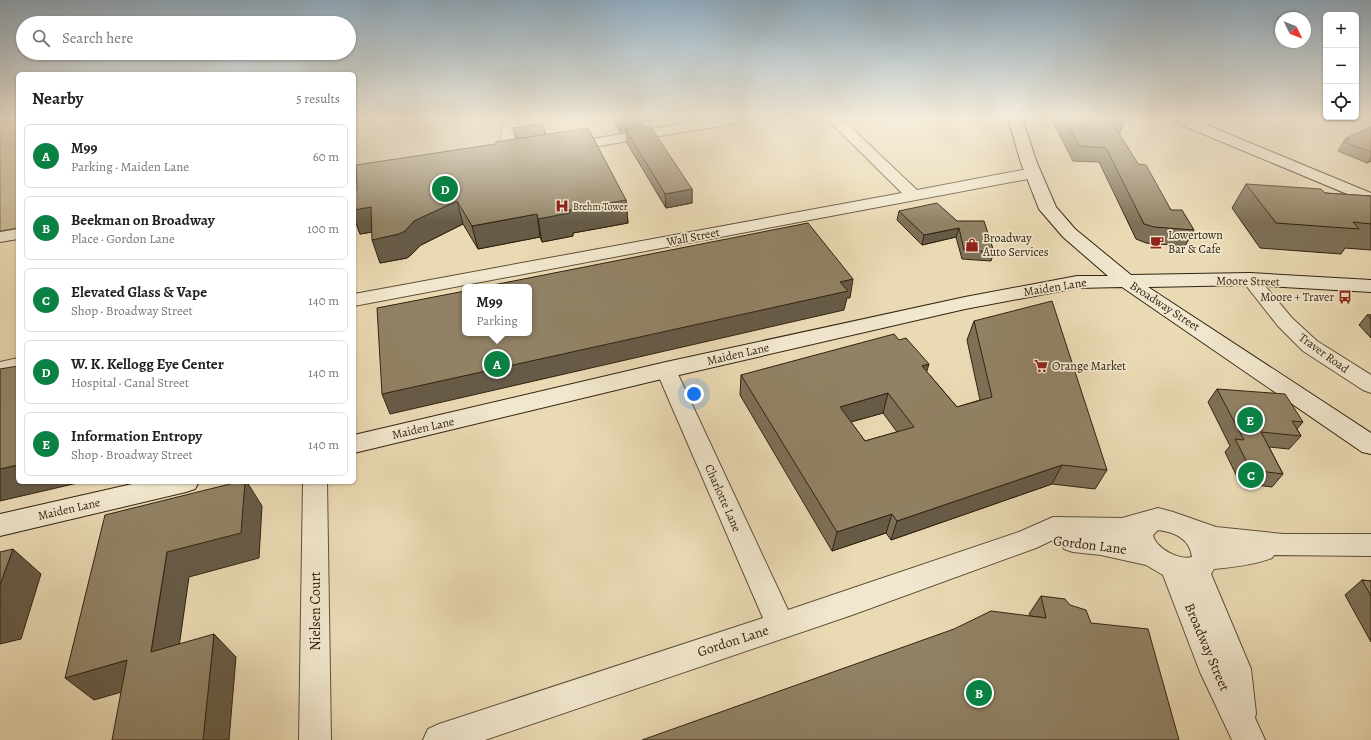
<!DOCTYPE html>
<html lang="en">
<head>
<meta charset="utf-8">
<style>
	body { margin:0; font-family:Alegreya,serif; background:#f6f6f6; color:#222 }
	.controls { position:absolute; right:12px; top:12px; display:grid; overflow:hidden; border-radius:6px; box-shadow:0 1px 3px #0004 }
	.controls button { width:36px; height:36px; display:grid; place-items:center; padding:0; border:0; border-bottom:1px solid #e0e0e0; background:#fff; color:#222; font:20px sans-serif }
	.compass { position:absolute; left:1275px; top:12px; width:36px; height:36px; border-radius:50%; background:#fff; box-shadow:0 1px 3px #0004; rotate:133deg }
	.you { position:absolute; left:694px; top:394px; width:14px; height:14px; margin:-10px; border:3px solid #fff; border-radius:50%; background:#1a73e8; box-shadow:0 0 0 6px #1a73e833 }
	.badge { display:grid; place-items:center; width:26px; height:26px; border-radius:50%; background:#0b8043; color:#fff; font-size:13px; font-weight:700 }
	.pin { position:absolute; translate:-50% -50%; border:2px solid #fff; box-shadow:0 1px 4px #0006 }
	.popup { position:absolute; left:462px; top:284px; width:70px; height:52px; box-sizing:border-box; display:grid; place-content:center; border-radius:6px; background:#fff; filter:drop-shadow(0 1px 3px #0005); font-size:13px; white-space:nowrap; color:#767676 }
	.popup b { font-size:15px; color:#222 }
	.popup::after { content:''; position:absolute; left:50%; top:100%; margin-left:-8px; border:8px solid transparent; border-top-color:#fff }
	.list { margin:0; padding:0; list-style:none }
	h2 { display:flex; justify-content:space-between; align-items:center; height:52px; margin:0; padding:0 16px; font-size:17px }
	h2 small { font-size:13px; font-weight:400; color:#767676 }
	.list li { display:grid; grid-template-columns:26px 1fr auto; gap:12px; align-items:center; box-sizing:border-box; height:64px; margin:0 8px 8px; padding:0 8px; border:1px solid #e0e0e0; border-radius:6px }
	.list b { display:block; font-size:15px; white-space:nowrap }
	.list p { margin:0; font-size:13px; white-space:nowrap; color:#767676 }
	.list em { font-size:13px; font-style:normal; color:#767676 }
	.icon { flex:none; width:22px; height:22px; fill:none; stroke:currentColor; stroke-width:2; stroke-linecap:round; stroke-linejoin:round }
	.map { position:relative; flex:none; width:1371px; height:740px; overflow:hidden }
	.search { position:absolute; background:#fff; box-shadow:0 1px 3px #0004; left:16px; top:16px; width:340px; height:44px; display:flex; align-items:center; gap:10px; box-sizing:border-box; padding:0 14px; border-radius:22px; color:#767676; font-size:15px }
	.panel { position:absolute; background:#fff; box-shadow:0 1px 3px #0004; left:16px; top:72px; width:340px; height:412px; border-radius:6px }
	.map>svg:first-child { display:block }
	.green { fill:#cbbb98; stroke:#7e6e54 }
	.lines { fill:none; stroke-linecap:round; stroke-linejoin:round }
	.street-casing { stroke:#5f5039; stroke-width:2 }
	.secondary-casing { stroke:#312210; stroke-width:2 }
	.street { fill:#f1e7ce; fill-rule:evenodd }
	.secondary { fill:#f1e7ce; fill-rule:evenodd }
	.wall { fill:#7d7057; stroke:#312210; fill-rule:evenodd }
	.shaded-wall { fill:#665b47; stroke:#312210 }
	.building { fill:#918265; stroke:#312210; fill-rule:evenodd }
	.labels { text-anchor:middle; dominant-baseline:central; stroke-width:3.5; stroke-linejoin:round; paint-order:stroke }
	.far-poi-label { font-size:10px; fill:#312210; stroke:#f1e7ce; text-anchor:start }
	.poi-label { font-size:12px; fill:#312210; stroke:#f1e7ce; text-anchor:start }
	.street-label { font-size:12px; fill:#312210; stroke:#f1e7ce }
	.near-street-label { font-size:14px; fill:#312210; stroke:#f1e7ce }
</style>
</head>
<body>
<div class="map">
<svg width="1371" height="740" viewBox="0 0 1371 740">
	<rect width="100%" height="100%" fill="#eadab4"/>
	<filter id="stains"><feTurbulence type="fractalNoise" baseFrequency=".005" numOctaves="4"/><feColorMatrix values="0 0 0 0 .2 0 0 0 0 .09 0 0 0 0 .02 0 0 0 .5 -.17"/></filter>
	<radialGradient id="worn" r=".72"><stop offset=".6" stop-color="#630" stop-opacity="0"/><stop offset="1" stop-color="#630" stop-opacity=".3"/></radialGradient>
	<!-- green -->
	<g class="green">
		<polygon points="354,118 504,118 498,154 354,176"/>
		<polygon points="18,119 18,228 0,231 0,124"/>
	</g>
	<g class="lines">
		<!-- street casing -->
		<g class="street-casing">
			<g id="street">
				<polygon points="717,118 752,118 750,121 745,122 568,151 563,150 561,147 563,144 568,143"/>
				<polygon points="826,118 841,118 917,190 1033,168 1038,170 1041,173 1038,176 1033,178 354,306 354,294 902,193"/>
				<polygon points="386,171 391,173 394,176 391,179 354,187 354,177"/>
				<polygon points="18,229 18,239 0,242 0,232"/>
				<polygon points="1250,273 1256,275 1292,318 1317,341 1371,375 1371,393 1363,390 1303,351 1278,326 1241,279 1244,275"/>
				<polygon points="18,358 18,372 0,376 0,362"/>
				<path d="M666,363L673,365L676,370L788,610L1019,532L1053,517L1122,518L1158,508L1173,512L1216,527L1283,534H1371V556L1274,555L1272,558C1253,565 1234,567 1214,569L1211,574L1251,669L1256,713L1255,718L1265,740H1232L1200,672L1163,575L1146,565L1101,555L1073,552L1064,549L1060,541L1061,539H1055L1036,548L852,615L485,740H423L428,729L439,724L763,618L656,370L659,365ZM1158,530C1175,532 1190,539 1192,557C1180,561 1155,548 1153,535Z"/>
				<polygon points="303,482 327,482 331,740 299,740"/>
			</g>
		</g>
		<!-- secondary casing -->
		<g class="secondary-casing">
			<g id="secondary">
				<polygon points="1008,118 1022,118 1037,163 1056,207 1075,229 1131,275 1250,273 1371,280 1371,292 1250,285 1148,287 1371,433 1371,454 1362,452 1122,287 1077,288 965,309 666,378 354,453 354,435 666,362 965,297 1077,276 1108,276 1063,237 1039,209 1021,163"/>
				<polygon points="1170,118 1190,118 1371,193 1371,204 1172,121"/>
				<polygon points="141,482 199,482 195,489 186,492 0,536 0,514"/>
			</g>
		</g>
		<!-- street -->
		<use href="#street" class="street"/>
		<!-- secondary -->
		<use href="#secondary" class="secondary"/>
	</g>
	<!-- wall -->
	<g class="wall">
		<polygon points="612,118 667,118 643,122 643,127 692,189 692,203 666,208 627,143 626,131 620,132"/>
		<polygon points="1051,118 1122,118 1124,123 1119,134 1138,164 1171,210 1194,230 1185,246 1146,243 1136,239 1099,162 1073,161"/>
		<polygon points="1371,127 1371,161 1367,163 1338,151 1346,138"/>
		<polygon points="513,128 546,134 626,200 628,223 573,233 573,236 542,242 540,237 478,249 463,224 421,245 412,254 407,258 380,263 372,232 360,234 354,217 354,190 357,190 496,144 516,139"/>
		<polygon points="1246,184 1325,193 1371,196 1371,250 1345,248 1341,254 1260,248 1232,208"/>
		<polygon points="899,211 957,221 994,252 991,261 962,259 956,237 922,245 897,220"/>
		<polygon points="1367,315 1371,315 1371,338 1359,325"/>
		<path d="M974,321L1107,470L1095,489L1052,484L891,540L886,533L832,551L740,395L741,375L927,372L957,407L980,400L967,340ZM883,413L897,432L865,441L851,422Z"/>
		<polygon points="1217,389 1303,422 1297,429 1301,436 1289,449 1269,447 1283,474 1272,487 1240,483 1225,452 1230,446 1208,402"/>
		<polygon points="1362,580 1371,581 1371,642 1345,595"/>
		<polygon points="1041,596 1070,605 1091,623 1030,616 1029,614"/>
	</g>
	<!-- shaded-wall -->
	<g class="shaded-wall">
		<polygon points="619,118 667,118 643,122 643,128 626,130 626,131 620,132"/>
		<polygon points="1371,158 1371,161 1367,163"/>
		<polygon points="692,189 692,203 666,208 665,194"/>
		<polygon points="626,200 628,223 573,233 573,236 542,242 538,219 569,210"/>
		<polygon points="457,201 463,224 421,245 412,254 407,258 380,263 372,240"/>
		<polygon points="371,207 378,231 360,234 354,217 354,210"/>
		<polygon points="537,214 540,237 478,249 472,226"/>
		<polygon points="959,228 956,237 922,245 924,235"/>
		<polygon points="853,279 850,298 847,298 844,310 390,414 382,394"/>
		<polygon points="929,364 923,384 922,366"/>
		<polygon points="888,393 883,413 836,426 840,407"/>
		<polygon points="18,465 18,482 82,482 0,501 0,469"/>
		<polygon points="1062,465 1052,484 891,540 897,521"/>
		<polygon points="245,482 247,482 262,506 259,558 189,577 175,675 151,652 167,552"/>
		<polygon points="892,514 886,533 832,551 837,532"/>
		<polygon points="13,549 41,574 21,639 0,644 0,585"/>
		<polygon points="214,634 236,657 229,740 203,740"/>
		<polygon points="127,660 153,683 94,700 65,678"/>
	</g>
	<!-- building -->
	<g class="building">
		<polygon points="1064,118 1122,118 1124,123 1112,122 1138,164 1146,165 1171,210 1182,210 1194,230 1154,227 1144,224 1106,148 1079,146"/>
		<polygon points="542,124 546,134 517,139 513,128"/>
		<polygon points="650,126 692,189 665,194 626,130"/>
		<polygon points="1371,127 1371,152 1344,142 1350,139 1346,138"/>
		<polygon points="588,128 626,200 569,210 570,213 538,219 537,214 472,226 457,201 414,221 405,231 399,234 372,240 371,207 354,210 354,190 357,190 356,165 496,144 496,142"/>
		<polygon points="1246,184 1321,189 1325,193 1371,196 1371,224 1353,222 1359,229 1276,223"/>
		<polygon points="937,203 957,221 984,221 994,252 964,250 959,228 924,235 899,211"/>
		<polygon points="808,223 853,279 840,282 848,291 382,394 377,308 465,291 465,333 529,333 529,287 483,287"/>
		<path d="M1052,301L1107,470L1062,465L897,521L892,514L837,532L741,375L894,334L899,340L906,338L929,364L922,366L957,407L992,397L974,321ZM888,393L914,427L865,441L840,407Z"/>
		<polygon points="1367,315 1371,315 1371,319"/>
		<polygon points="18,366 18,465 0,469 0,369"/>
		<polygon points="1217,389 1285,394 1303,422 1292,421 1301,436 1261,432 1283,474 1251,470 1235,439 1244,440"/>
		<polygon points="238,482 245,482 241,533 167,552 151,652 214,634 203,740 112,740 127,660 65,678 105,515"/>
		<polygon points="13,549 0,585 0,552"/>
		<polygon points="1362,580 1371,581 1371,596"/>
		<polygon points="1041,596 1065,599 1070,605 1086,610 1091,623 1148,629 1179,740 642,740 954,629 991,611 1046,618"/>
	</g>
	<!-- sky -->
	<linearGradient id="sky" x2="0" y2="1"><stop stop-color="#8faabd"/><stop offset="0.53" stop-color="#f6eedd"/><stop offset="1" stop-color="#f6eedd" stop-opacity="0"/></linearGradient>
	<rect width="1371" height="222" fill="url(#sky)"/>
	<!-- icons -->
	<defs>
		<g id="hospital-bare" transform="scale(1.08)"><path d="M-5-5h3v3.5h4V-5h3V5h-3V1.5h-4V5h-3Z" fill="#8f2418" stroke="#f1e7ce" stroke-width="2.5" paint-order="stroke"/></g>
		<g id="cafe-bare" transform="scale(1.08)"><path d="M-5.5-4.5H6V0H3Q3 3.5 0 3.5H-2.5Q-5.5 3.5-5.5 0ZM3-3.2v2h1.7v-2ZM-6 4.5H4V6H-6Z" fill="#8f2418" stroke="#f1e7ce" stroke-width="2.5" paint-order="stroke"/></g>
		<g id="shop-bare" transform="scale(1.08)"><path d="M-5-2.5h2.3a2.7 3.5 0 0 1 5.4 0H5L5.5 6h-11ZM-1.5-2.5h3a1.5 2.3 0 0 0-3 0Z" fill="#8f2418" stroke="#f1e7ce" stroke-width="2.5" paint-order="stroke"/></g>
		<g id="bus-bare" transform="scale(1.08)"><path d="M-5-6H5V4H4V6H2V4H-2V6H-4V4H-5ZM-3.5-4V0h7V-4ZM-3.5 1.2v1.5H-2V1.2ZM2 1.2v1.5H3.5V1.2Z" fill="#8f2418" stroke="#f1e7ce" stroke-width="2.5" paint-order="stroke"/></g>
		<g id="supermarket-bare" transform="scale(1.08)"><path d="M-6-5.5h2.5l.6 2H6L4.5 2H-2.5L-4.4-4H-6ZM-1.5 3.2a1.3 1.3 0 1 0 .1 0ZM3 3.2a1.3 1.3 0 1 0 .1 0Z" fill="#8f2418" stroke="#f1e7ce" stroke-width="2.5" paint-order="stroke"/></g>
	</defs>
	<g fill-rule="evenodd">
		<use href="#hospital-bare" x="562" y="206"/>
		<use href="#cafe-bare" x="1157" y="242"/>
		<use href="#shop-bare" x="972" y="245"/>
		<use href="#bus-bare" x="1345" y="297"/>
		<use href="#supermarket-bare" x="1041" y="366"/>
	</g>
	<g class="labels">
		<!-- far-poi labels -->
		<g class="far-poi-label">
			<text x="573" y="206">Brehm Tower</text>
		</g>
		<!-- poi labels -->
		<g class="poi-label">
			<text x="1168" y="235">Lowertown<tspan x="1168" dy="14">Bar &amp; Cafe</tspan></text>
			<text x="983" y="238">Broadway<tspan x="983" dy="14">Auto Services</tspan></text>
			<text x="1334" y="297" text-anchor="end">Moore + Traver</text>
			<text x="1052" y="366">Orange Market</text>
		</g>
		<!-- street labels -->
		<g class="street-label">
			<text transform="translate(693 237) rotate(-11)">Wall Street</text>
			<text transform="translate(1248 281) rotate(1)">Moore Street</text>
			<text transform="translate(1055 287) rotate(-9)">Maiden Lane</text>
			<text transform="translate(1165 306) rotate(33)">Broadway Street</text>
			<text transform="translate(1324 353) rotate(36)">Traver Road</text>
			<text transform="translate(738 354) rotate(-13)">Maiden Lane</text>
			<text transform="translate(423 428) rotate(-13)">Maiden Lane</text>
			<text transform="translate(723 498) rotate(66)">Charlotte Lane</text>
			<text transform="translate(69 509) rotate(-13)">Maiden Lane</text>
		</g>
		<!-- near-street labels -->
		<g class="near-street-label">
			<text transform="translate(1090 545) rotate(7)">Gordon Lane</text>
			<text transform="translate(315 611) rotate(-90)">Nielsen Court</text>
			<text transform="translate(733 641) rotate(-18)">Gordon Lane</text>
			<text transform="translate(1207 647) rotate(67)">Broadway Street</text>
		</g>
	</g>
	<rect width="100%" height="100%" filter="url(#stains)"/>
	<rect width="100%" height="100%" fill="url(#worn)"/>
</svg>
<div class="controls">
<button>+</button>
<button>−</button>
<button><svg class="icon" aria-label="locate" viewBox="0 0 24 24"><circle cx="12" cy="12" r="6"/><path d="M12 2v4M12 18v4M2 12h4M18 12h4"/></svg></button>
</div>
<svg class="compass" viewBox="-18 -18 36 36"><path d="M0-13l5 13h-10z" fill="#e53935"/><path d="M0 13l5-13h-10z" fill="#767676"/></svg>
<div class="you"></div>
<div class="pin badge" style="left:497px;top:364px">A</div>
<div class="popup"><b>M99</b>Parking</div>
<div class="pin badge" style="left:979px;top:693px">B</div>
<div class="pin badge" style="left:1251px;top:475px">C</div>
<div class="pin badge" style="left:445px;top:189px">D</div>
<div class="pin badge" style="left:1250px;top:420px">E</div>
<div class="search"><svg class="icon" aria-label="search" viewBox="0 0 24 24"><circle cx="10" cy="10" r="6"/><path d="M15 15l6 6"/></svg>Search here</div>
<section class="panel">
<h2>Nearby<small>5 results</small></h2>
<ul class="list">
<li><span class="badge">A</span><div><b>M99</b><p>Parking · Maiden Lane</p></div><em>60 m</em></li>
<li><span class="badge">B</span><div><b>Beekman on Broadway</b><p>Place · Gordon Lane</p></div><em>100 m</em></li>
<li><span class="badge">C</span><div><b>Elevated Glass &amp; Vape</b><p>Shop · Broadway Street</p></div><em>140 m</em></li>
<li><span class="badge">D</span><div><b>W. K. Kellogg Eye Center</b><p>Hospital · Canal Street</p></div><em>140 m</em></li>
<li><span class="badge">E</span><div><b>Information Entropy</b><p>Shop · Broadway Street</p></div><em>140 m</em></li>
</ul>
</section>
</div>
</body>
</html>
